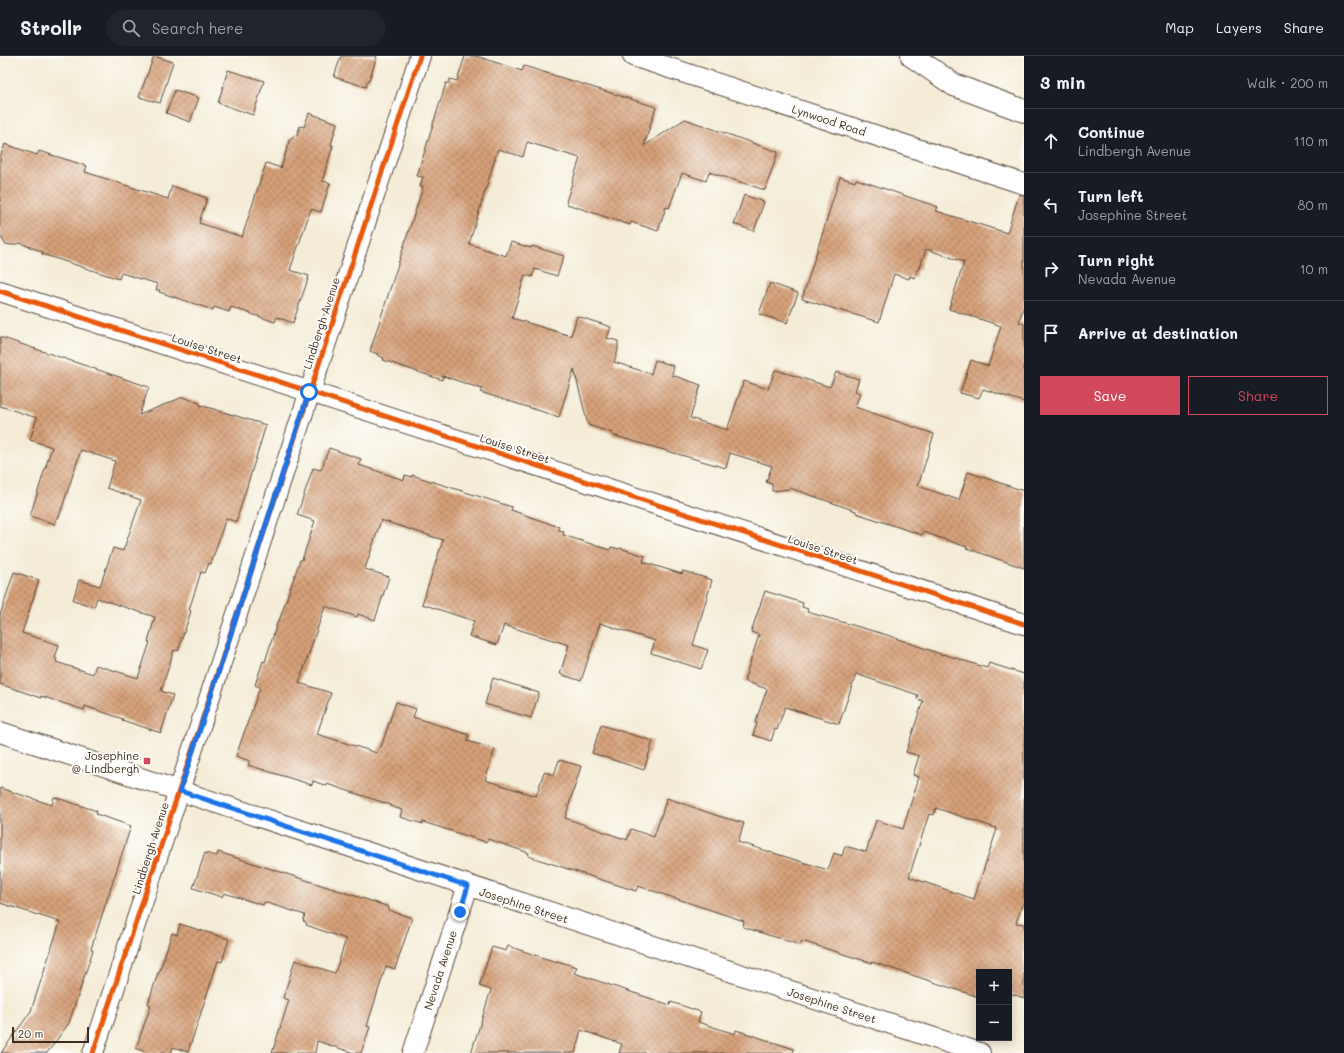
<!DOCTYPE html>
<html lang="en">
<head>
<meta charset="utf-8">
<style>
	body { margin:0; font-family:Mali,sans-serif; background:#20242c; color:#f1f3f6 }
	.controls { position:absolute; right:12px; bottom:12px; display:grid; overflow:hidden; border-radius:0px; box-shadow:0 2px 10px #0003 }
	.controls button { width:36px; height:36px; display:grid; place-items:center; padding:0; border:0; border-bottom:1px solid #363941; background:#171b24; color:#f1f3f6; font:20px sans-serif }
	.scale { position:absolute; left:12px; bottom:10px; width:77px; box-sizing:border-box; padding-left:4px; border:2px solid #3b2a1e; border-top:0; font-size:11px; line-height:14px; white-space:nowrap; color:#3b2a1e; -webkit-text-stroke:3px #fdfcf7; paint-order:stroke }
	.stop { position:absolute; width:12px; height:12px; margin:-9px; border:3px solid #1a73e8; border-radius:50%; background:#fff }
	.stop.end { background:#1a73e8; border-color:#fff; box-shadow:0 1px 4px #0008 }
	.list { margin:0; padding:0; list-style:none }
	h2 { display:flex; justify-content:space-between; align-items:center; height:52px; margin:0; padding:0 16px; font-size:17px }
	h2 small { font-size:13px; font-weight:400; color:#9ea1a6 }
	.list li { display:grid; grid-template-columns:26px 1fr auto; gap:12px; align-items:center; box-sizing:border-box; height:64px; padding:0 16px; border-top:1px solid #363941 }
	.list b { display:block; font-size:15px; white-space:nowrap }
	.list p { margin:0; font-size:13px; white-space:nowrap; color:#9ea1a6 }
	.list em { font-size:13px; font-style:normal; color:#9ea1a6 }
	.actions { display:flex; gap:8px; padding:12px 16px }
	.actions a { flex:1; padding:9px 0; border:1px solid #d1495b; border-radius:0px; text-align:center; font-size:14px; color:#d1495b }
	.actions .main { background:#d1495b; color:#fff }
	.icon { flex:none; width:22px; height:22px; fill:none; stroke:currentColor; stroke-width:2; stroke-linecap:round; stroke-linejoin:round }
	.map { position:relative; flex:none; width:1024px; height:997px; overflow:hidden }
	header { display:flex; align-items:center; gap:24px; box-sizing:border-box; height:56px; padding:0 20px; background:#171b24; border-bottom:1px solid #363941 }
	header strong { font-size:19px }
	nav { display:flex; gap:22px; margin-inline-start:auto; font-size:14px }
	.search { width:280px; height:36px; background:#20242c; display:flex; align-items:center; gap:10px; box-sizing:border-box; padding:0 14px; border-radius:22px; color:#9ea1a6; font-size:15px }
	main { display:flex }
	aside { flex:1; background:#171b24 }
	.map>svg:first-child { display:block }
	.building { fill:url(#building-cross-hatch); fill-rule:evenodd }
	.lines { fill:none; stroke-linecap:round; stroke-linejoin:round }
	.street-casing { stroke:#57473a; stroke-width:22 }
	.highway-casing { stroke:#57473a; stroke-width:24 }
	.street { stroke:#fff; stroke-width:20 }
	.highway { stroke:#fff; stroke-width:22 }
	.cycleway-casing { stroke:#fdfcf7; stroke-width:8 }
	.cycleway { stroke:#e8590c; stroke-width:5 }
	.route { stroke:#1a73e8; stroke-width:5 }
	.poi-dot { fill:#d1495b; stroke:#fdfcf7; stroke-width:1.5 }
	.labels { text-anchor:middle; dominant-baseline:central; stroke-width:4; stroke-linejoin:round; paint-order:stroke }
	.street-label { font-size:11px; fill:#3b2a1e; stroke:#fdfcf7 }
	.poi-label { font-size:11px; fill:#3b2a1e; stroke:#fdfcf7; text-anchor:end }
</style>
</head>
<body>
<header>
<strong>Strollr</strong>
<div class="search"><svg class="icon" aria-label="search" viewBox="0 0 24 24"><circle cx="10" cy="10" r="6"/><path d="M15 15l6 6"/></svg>Search here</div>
<nav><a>Map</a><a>Layers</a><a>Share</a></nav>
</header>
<main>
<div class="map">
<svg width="1024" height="997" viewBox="0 0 1024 997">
	<defs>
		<pattern id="building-cross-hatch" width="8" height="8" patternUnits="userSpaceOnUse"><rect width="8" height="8" fill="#d6a079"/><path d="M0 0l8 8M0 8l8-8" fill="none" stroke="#af8363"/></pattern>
	</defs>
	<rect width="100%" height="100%" fill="#fdfcf7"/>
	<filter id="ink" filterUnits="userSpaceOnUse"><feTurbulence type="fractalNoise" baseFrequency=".025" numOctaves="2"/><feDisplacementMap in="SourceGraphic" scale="8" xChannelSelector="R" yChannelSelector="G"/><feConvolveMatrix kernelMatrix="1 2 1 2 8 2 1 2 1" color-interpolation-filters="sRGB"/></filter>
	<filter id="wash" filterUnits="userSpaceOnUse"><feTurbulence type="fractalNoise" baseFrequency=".012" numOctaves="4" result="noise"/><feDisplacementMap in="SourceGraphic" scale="16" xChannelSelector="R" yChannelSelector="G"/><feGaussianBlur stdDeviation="0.9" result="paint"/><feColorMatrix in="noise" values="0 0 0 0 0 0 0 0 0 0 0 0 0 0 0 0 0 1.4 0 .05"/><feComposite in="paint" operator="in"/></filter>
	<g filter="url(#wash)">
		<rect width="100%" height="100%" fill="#f4ecd7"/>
		<g id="blocks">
			<!-- building -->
			<g class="building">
				<polygon points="154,0 173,6 160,47 139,41"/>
				<polygon points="341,0 377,0 369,25 367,25 366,31 334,21"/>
				<polygon points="465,0 476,0 522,15 524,10 656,51 644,90 685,63 778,96 765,134 709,116 706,125 682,117 669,152 666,151 658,175 631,166 630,169 567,148 567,147 566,146 580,102 527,86 523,101 498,93 469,188 506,200 511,186 531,192 532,190 564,200 557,220 535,213 532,221 525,219 512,262 571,280 577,260 611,271 607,282 618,285 618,294 614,306 651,318 655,304 674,310 672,319 701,329 690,362 727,374 744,325 768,333 775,314 776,314 830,331 836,316 859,323 855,335 860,337 855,351 934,378 918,430 959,444 968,416 1024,435 1024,512 966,492 967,491 923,476 922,479 856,457 856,455 790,432 790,433 772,435 772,428 766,426 772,410 730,397 726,412 612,379 612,377 588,369 574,313 559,361 480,336 482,333 443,320 442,324 383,304 384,302 377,299 378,298 370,295 423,131 420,130 423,121 417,120 446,27 449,27 450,23 457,25"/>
				<polygon points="228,14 264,25 253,59 218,47"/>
				<polygon points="175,34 199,42 190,66 166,57"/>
				<polygon points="309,57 337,67 331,89 333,90 322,125 330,127 321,156 311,153 290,214 309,220 293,267 277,261 275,266 231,251 229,256 214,251 213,254 159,236 160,234 156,234 158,228 121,217 119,223 42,198 43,196 20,187 12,189 5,188 0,179 0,101 5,88 37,99 39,95 87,110 85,116 168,143 172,130 207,142 199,167 242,181 266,107 281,112 290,82 292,83 294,79 297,80 300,70 304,71"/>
				<polygon points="840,121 855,126 856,123 938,151 936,155 1007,177 1019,139 1024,139 1024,249 1019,266 1024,268 1024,346 983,333 979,342 960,337 971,304 988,310 1001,270 949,253 964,206 926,193 919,214 917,214 915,222 910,220 909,223 894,218 879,266 802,243"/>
				<polygon points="744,139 764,146 754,175 734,168"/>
				<polygon points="770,227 798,237 787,267 759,258"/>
				<polygon points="0,281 149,331 139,359 183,341 200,347 200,349 266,369 236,466 226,462 211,508 209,507 205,517 201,516 189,554 191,555 178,595 174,594 161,635 173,639 161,677 122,664 123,663 85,650 84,654 41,640 41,642 0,628 0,559 14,516 39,524 22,577 59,589 55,602 57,603 56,606 93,618 96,609 138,622 150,586 148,586 155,561 97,542 94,551 73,544 79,524 100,530 113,492 123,495 141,444 107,432 115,405 81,394 59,461 57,461 55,468 30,460 52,391 30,384 37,362 0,350"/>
				<path d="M329,392L361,403L359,409L404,424L405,419L412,421V419L512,451L511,454L559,471L558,474L564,475L563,479L610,494L611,491L619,493L620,492L645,500L643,506L682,518L683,515L712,524L693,589L708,594L701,613L651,597L655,585L600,567L581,625L560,618L569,589L504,569L497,589L469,580L474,565L422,548L443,484L381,464L365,513L389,521L375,564L358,558L357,561L325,550L299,627L331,637L317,678L377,697L379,691H381L396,646L416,653L413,661L469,679L467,685L495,693L485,724L536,740L544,716L554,719L559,704L581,710L565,762L627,784L631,773L654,781L667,742L718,760L744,767L738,786L828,814L834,797L842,800L845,790L866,796L876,764L903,773L919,721L913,719L919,700L906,696L923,645L917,643L918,639L856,618L839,668L785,651L777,674L775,673L771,685L753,679L757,667H755L767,633L744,625L759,579L751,576L765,535L803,547L802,551L808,553L807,556L887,579L943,599V598L987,612L989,607L1024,618V844L1016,867L1024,868V942L1009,937V916H979V941L872,906V907L859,903L802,885L800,889L743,871L744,865L638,830L636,835L528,800L529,797L488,783L486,786L423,766V768L400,761L402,754L390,750L391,749L327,728V730L313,725L312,729L248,709L250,705L236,700L260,631L255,629L263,605L265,606L278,564L279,565L300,504H302L315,465L297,459L313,412L321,414ZM936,752L996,772L997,773L974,843L909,821L929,758L934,759Z"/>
				<polygon points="493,622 539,637 531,662 485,648"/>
				<polygon points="601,669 653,685 644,714 592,697"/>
				<polygon points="0,732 52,749 54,741 97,755 96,758 131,770 91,893 93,894 69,967 47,997 1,997 31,955 60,866 0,847"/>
				<polygon points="218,796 371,845 389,851 388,854 412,862 395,913 386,910 367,970 370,971 361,997 354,997 317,985 315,997 272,997 289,944 283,942 295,904 335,917 346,883 306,869 307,867 303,865 305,859 264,846 263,849 224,837 222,841 193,832 205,797 217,800"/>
				<polygon points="180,868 229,883 222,906 218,905 188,996 173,991 171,997 147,997 136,992 151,949 148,948 158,917 159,917 172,877 177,879"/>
				<polygon points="508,890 556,906 557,905 577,911 574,917 670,949 671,946 701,956 698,966 735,978 736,974 794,993 793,997 619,997 622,988 581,974 575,997 471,997 491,934 479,930 492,891 506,895"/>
			</g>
		</g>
	</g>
	<g filter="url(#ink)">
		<use href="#blocks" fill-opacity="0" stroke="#57473a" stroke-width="1"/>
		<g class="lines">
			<!-- street casing -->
			<g class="street-casing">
				<g id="street">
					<polyline points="633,0 1024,128"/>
					<polyline points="0,235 1024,568"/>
					<polyline points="0,676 980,997"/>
					<polyline points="93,997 420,0"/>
					<polyline points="413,997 468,830"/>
				</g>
			</g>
			<!-- highway casing -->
			<g class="highway-casing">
				<polyline id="highway" points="912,0 954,29 1024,55"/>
			</g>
			<!-- street -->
			<use href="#street" class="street"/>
			<!-- highway -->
			<use href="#highway" class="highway"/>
			<!-- cycleway casing -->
			<g class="cycleway-casing">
				<g id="cycleway">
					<polyline points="0,235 1024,568"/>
					<polyline points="93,997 420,0"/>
				</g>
			</g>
			<!-- cycleway -->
			<use href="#cycleway" class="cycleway"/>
		</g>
	</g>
	<g class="lines" filter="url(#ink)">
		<!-- route -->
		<polyline class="route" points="309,336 180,735 468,830 460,856"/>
	</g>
	<!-- markers -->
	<rect class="poi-dot" x="143" y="701" width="8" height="8" rx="2"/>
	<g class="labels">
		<!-- street labels -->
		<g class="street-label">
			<text transform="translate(829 64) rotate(18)">Lynwood Road</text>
			<text transform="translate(321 267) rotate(-72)">Lindbergh Avenue</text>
			<text transform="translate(207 292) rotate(18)">Louise Street</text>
			<text transform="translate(515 392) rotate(18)">Louise Street</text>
			<text transform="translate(823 493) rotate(18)">Louise Street</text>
			<text transform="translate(150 792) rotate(-72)">Lindbergh Avenue</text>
			<text transform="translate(524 849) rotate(18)">Josephine Street</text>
			<text transform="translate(440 914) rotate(-72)">Nevada Avenue</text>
			<text transform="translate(832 949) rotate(18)">Josephine Street</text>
		</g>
		<!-- poi labels -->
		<g class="poi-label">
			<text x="139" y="699">Josephine<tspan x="139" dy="13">@ Lindbergh</tspan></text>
		</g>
	</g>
</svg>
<div class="controls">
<button>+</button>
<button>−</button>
</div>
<div class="scale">20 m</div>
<div class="stop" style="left:309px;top:336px"></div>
<div class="stop end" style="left:460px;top:856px"></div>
</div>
<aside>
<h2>3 min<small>Walk · 200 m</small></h2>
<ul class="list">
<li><svg class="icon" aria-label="ahead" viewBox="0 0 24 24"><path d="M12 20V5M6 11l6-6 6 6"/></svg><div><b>Continue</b><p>Lindbergh Avenue</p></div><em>110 m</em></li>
<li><svg class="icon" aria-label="left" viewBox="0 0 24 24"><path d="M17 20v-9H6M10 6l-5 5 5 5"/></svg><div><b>Turn left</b><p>Josephine Street</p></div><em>80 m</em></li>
<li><svg class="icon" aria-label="right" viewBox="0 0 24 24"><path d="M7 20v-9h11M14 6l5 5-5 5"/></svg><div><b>Turn right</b><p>Nevada Avenue</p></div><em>10 m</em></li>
<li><svg class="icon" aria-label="arrive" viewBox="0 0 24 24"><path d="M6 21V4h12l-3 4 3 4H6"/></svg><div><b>Arrive at destination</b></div></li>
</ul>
<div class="actions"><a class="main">Save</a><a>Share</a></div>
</aside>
</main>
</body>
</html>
